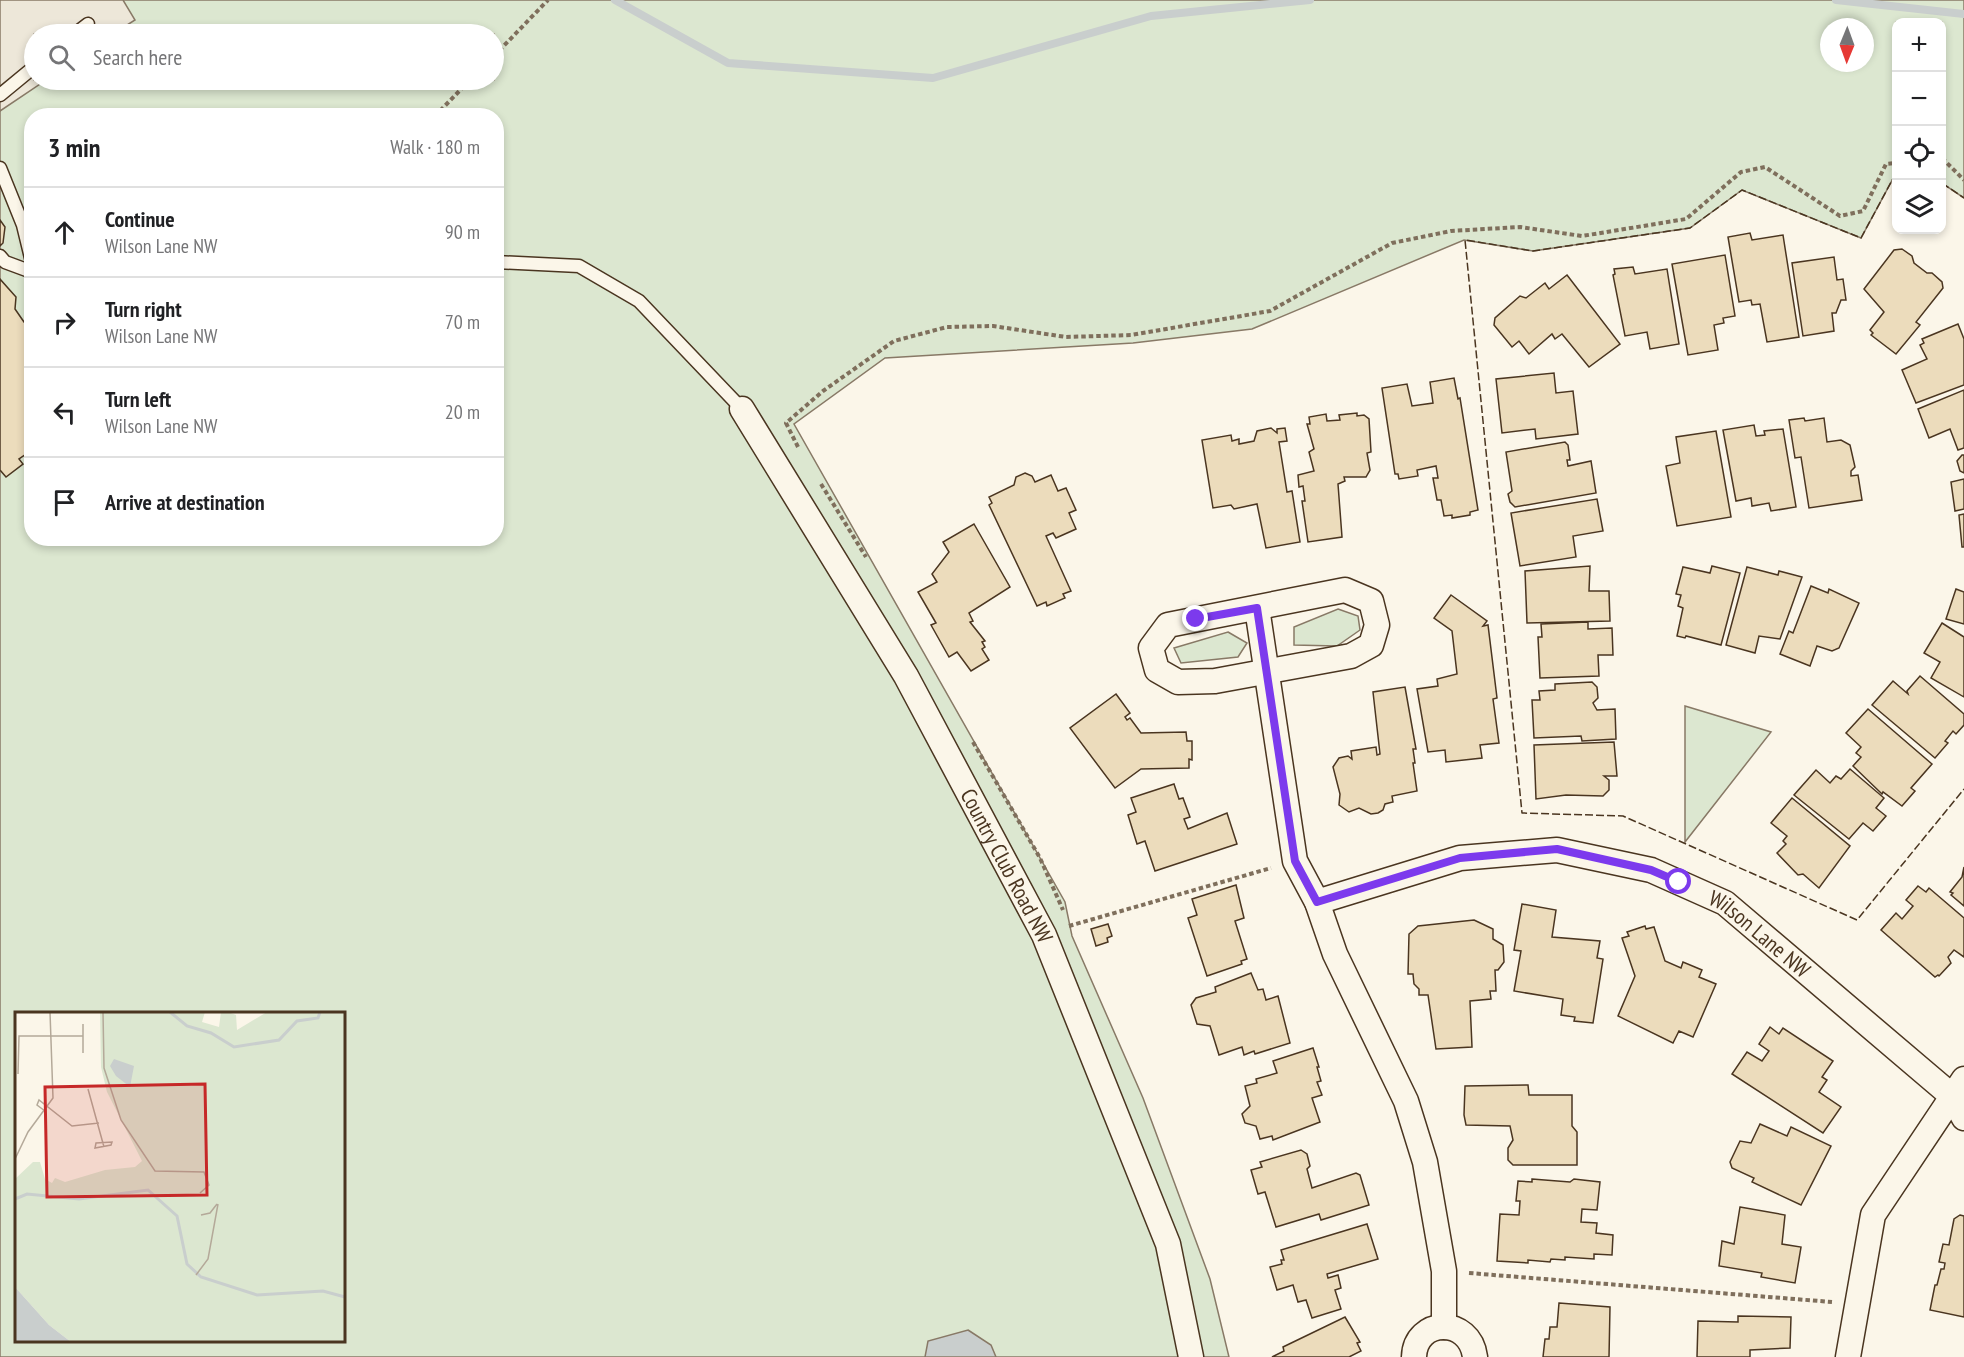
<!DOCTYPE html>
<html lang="en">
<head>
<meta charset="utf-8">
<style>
	body { margin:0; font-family:"PT Sans Narrow",sans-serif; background:#f2f2f2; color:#202124 }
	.controls { position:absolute; right:18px; top:18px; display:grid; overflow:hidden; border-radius:12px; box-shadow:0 3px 9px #0003 }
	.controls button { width:54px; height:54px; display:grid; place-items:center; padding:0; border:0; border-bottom:2px solid #e0e0e0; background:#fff; color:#202124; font:30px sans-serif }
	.compass { position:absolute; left:1820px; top:18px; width:54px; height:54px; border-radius:50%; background:#fff; box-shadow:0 3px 9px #0003; rotate:181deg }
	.stop { position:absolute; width:18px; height:18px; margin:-14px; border:4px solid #7c3aed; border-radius:50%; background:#fff }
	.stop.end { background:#7c3aed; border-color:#fff; box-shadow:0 2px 6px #0008 }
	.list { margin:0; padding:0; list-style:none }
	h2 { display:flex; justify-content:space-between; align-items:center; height:78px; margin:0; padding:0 24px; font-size:26px }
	h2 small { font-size:20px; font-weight:400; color:#757577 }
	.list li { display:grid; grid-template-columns:39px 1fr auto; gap:18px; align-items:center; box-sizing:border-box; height:90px; padding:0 24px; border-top:2px solid #e0e0e0 }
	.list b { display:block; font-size:22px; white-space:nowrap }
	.list p { margin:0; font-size:20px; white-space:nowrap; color:#757577 }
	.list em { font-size:20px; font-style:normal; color:#757577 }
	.icon { flex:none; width:33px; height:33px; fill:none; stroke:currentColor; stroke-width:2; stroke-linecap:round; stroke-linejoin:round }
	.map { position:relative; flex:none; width:1964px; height:1357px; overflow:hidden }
	.search { position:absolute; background:#fff; box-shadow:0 3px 9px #0003; left:24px; top:24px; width:480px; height:66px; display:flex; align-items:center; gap:15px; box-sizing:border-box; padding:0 21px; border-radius:33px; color:#757577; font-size:22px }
	.panel { position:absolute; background:#fff; box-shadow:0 3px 9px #0003; left:24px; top:108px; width:480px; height:438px; border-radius:24px }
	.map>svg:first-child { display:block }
	.green { fill:#dce7d0; stroke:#887966; stroke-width:1.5; fill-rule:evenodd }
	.parking { fill:#ede7d9; stroke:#887966; stroke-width:1.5 }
	.water { fill:#c9cecd; stroke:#887966; stroke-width:1.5 }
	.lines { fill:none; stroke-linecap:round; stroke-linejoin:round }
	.stream { stroke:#c9cecd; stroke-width:8 }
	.building { fill:#ecdcbc; stroke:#4a3520; stroke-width:1.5 }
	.lane-casing { stroke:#4a3520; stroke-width:15 }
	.street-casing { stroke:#4a3520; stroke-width:27 }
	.path { stroke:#7f6f5c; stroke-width:4; stroke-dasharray:4.5 3; stroke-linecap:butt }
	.lane { stroke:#fbf6e9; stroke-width:12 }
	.street { stroke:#fbf6e9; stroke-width:24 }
	.fence { stroke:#4a3520; stroke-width:1.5; stroke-dasharray:8 3; stroke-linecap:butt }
	.route { stroke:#7c3aed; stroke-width:8 }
	.labels { text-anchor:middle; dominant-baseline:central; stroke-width:4.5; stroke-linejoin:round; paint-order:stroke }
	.street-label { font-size:22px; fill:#4a3520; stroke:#fbf6e9 }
	.inset-river { fill:none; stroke:#c9cecd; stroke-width:3 }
	.inset-road { fill:none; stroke:#b4a999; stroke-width:1.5 }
	.view { fill:#c62828; fill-opacity:0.15; stroke:#c62828; stroke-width:3 }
	.inset-edge { fill:none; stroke:#4a3520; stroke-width:3 }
</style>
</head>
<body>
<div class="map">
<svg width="1964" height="1357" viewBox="0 0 1964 1357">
	<rect width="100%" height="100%" fill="#fbf6e9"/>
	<!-- green -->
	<g class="green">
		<path d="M0,0H1964V198L1942,183V22H1896V173L1861,238L1742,190L1690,228L1533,251L1464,240L1252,329L1133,343L885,358L794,424L1065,902L1072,936L1143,1098L1210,1279L1229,1357H0ZM1829,27H1865V63H1829ZM34,34H494V80H34ZM32,116H496V538H32ZM16,1014H344V1340H16Z"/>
		<polygon points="1338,609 1358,616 1360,630 1337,646 1294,645 1294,627"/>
		<polygon points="1228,632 1247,643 1238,657 1181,663 1174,648"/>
		<polygon points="1685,706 1771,732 1685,842"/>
	</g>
	<!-- parking -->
	<polygon class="parking" points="0,0 123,0 135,20 113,34 34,34 34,80 46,80 0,111"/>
	<!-- water -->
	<polygon class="water" points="968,1330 991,1345 996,1357 925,1357 928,1341"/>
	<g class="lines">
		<!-- stream -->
		<g class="stream">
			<polyline points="615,0 728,63 933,78 1151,16 1310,0"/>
			<polyline points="1836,0 1964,14"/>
		</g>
	</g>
	<!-- building -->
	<g class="building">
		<polygon points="0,220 5,227 3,243 0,246"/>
		<polygon points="1750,233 1752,240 1783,235 1799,337 1767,342 1760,304 1752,305 1751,300 1739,302 1728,237"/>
		<polygon points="1902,249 1912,256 1914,263 1927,273 1932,273 1942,282 1943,288 1916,322 1920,325 1896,354 1871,335 1873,333 1870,330 1884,312 1864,289 1894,250"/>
		<polygon points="1725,255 1735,316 1723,318 1724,323 1714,325 1718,350 1688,355 1672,264"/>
		<polygon points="1834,257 1837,280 1843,279 1846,300 1841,300 1836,313 1832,313 1834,331 1803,336 1792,263"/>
		<polygon points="1633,267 1635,274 1667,269 1679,344 1650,349 1647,332 1625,336 1613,275 1615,274 1614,269"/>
		<polygon points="1567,275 1620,344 1589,367 1562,334 1555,339 1552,334 1529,354 1519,341 1512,347 1494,325 1495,318 1520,296 1526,298 1545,283 1549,289"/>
		<polygon points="0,279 16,297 15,309 24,322 32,324 32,450 19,459 23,464 6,477 0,470"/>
		<polygon points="1958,324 1964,339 1964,385 1916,403 1902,370 1927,359 1920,345 1924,343 1922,339"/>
		<polygon points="1554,373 1556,393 1573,391 1578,434 1536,439 1535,429 1502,433 1496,379"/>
		<polygon points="1454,378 1458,399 1460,398 1478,510 1470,512 1470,515 1452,518 1452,515 1444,516 1441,500 1437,500 1433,478 1438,478 1436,466 1417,470 1418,476 1399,479 1398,474 1395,474 1382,388 1407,384 1412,406 1433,403 1430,382"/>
		<polygon points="1964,390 1964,448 1958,450 1950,429 1929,438 1918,409"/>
		<polygon points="1357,413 1357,416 1364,415 1369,419 1371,452 1367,453 1370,470 1366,477 1344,477 1345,481 1338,484 1342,537 1308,542 1302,501 1305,501 1303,486 1299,487 1298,475 1314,471 1309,452 1314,449 1307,424 1310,424 1309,417 1326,414 1327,421 1340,420 1339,415"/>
		<polygon points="1804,418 1805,421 1824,418 1827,442 1841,440 1850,445 1855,467 1851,471 1851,476 1858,475 1862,500 1809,508 1801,457 1795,458 1789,420"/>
		<polygon points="1754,425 1756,436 1765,435 1764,431 1783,429 1796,507 1771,511 1769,503 1752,506 1751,498 1736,501 1723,430"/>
		<polygon points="1271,428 1277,433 1277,429 1285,428 1287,441 1279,442 1287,492 1292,491 1300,542 1266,548 1257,504 1234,509 1231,505 1213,508 1202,440 1231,435 1232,441 1239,439 1239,444 1254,441 1257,431"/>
		<polygon points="1716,431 1731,517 1677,526 1666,466 1680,463 1676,437"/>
		<polygon points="1565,442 1568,445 1570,460 1567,460 1568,466 1591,461 1596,493 1515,507 1510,502 1508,494 1512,491 1506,452"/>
		<polygon points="1962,455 1964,455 1964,473 1960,471 1957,461"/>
		<polygon points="1025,473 1032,476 1035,482 1051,475 1058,491 1066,488 1076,510 1069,513 1076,529 1056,538 1053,533 1046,536 1071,591 1063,594 1065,598 1047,606 1046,602 1037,606 989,505 992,503 989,497 1014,485 1016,477"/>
		<polygon points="1964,479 1964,509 1955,511 1951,482"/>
		<polygon points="1597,499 1603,531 1573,536 1576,557 1520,566 1511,513"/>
		<polygon points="1964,514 1964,547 1962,547 1959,515"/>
		<polygon points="974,524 1010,587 969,613 973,621 970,622 985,641 982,642 985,647 982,649 989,660 971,671 957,652 949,657 931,625 936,623 918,592 937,582 932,574 949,552 943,542"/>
		<polygon points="1590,566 1589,591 1609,591 1610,621 1527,623 1525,571"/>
		<polygon points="1712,566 1740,573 1721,645 1686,636 1685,638 1677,636 1683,608 1678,606 1681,595 1676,594 1683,567 1710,573"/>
		<polygon points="1747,567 1778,575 1779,571 1802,577 1780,639 1759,636 1755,653 1726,645"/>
		<polygon points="1811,586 1828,593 1829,589 1859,603 1839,648 1832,651 1817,646 1810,666 1780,654 1789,631 1793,633"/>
		<polygon points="1956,589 1964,592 1964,624 1946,619"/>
		<polygon points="1451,595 1487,621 1483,626 1488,625 1497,698 1493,699 1499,743 1480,745 1482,758 1446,762 1445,750 1428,752 1417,689 1438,686 1437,679 1457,674 1452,631 1434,618"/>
		<polygon points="1588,622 1588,629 1612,628 1613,655 1598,655 1599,676 1540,678 1538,637 1542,637 1541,624"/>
		<polygon points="1942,623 1964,637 1964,697 1931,678 1940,662 1924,653"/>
		<polygon points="1920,676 1964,714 1964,725 1956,734 1953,731 1945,741 1948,743 1935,758 1872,705 1893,681 1908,694 1907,691"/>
		<polygon points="1592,682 1597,687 1598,698 1593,703 1597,710 1615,709 1616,739 1582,741 1581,736 1534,738 1532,700 1540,700 1539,691 1555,690 1555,684"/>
		<polygon points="1405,687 1416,749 1413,749 1415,763 1413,763 1417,791 1392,796 1393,802 1385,804 1383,810 1378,813 1371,814 1359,808 1349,812 1339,805 1340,794 1333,767 1339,758 1348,756 1352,759 1351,751 1376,747 1377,755 1380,754 1373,692"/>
		<polygon points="1116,694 1130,713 1125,717 1127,720 1130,718 1141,733 1186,732 1187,741 1192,741 1192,760 1189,759 1189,768 1141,769 1115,788 1070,728"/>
		<polygon points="1868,709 1932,764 1911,788 1915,791 1902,806 1883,792 1882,794 1853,766 1861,757 1856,753 1861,747 1846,733"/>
		<polygon points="1614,742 1617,776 1604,776 1609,780 1609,790 1603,796 1566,795 1536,799 1534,745"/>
		<polygon points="1850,769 1884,798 1876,808 1886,816 1873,831 1863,823 1849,839 1794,795 1816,770 1830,783 1836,776 1841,779"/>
		<polygon points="1174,784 1179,799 1183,798 1190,817 1184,819 1188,829 1227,813 1237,844 1155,871 1145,841 1137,844 1128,815 1136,812 1131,798"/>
		<polygon points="1792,798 1850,846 1819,888 1803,874 1798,875 1777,853 1786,844 1783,841 1787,836 1771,823"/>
		<polygon points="1964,867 1964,906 1951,895 1953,893 1950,892 1962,877"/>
		<polygon points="1236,885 1244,918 1235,921 1247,959 1241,961 1242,964 1207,976 1188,918 1197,915 1192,899"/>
		<polygon points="1918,886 1926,892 1929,888 1964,918 1964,957 1954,950 1948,957 1951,963 1939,976 1938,975 1935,977 1881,930 1896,913 1902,919 1913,906 1906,900"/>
		<polygon points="1522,904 1556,910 1552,937 1600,941 1597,958 1603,959 1593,1023 1574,1021 1575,1017 1561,1015 1563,999 1514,991 1521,951 1514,950"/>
		<polygon points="1474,920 1493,929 1493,939 1503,945 1504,962 1498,970 1495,970 1496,991 1490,991 1491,999 1470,1001 1472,1047 1436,1049 1428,995 1419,995 1419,989 1414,984 1413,974 1408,974 1409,934 1418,926"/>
		<polygon points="1108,924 1112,936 1107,938 1108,942 1096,946 1091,929"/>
		<polygon points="1645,926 1646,929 1654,927 1665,961 1681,968 1683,962 1702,970 1699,977 1716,984 1693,1037 1679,1031 1673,1043 1618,1016 1635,976 1622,938 1629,936 1627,932"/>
		<polygon points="1251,973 1258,990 1263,989 1266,1000 1278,996 1290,1043 1255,1054 1254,1051 1244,1055 1242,1047 1219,1055 1210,1026 1197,1024 1191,1005 1196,998 1216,992 1215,987"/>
		<polygon points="1770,1027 1779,1034 1783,1028 1833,1061 1822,1077 1827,1080 1819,1092 1841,1107 1823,1133 1732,1074 1747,1052 1762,1061 1769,1051 1759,1044"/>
		<polygon points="1313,1048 1319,1067 1317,1067 1321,1081 1317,1082 1322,1095 1312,1098 1320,1122 1273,1140 1272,1136 1260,1139 1256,1126 1245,1123 1242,1114 1250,1106 1245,1086 1257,1083 1256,1079 1277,1073 1273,1061"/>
		<polygon points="1528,1085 1529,1095 1572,1095 1572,1126 1577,1132 1577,1165 1513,1165 1508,1160 1508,1148 1513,1140 1510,1126 1466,1125 1464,1115 1465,1086"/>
		<polygon points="1760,1124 1787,1136 1791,1127 1831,1146 1801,1205 1752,1182 1754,1178 1732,1168 1730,1162 1740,1141 1751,1143"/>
		<polygon points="1301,1150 1307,1154 1310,1166 1307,1169 1312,1188 1356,1173 1360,1175 1369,1205 1321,1220 1319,1214 1276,1227 1265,1192 1258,1194 1251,1170 1262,1167 1260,1162"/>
		<polygon points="1532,1179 1570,1182 1574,1179 1600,1182 1597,1210 1582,1209 1581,1222 1597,1223 1596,1233 1613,1235 1612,1255 1594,1254 1594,1259 1565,1257 1565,1260 1551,1259 1550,1262 1528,1260 1528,1263 1497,1261 1500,1214 1519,1215 1520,1201 1516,1201 1518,1181 1532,1182"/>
		<polygon points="1740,1207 1785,1215 1782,1244 1801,1247 1795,1283 1761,1277 1762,1273 1719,1266 1722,1241 1734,1244"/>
		<polygon points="1960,1215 1964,1216 1964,1317 1930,1310 1935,1285 1937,1285 1941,1269 1944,1269 1945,1263 1939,1262 1943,1244 1949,1245 1954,1219"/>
		<polygon points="1367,1224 1378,1259 1327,1274 1328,1278 1338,1275 1341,1288 1335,1290 1341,1309 1312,1318 1306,1300 1298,1302 1293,1285 1277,1290 1270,1267 1282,1264 1281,1260 1284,1260 1281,1250"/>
		<polygon points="1559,1303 1610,1307 1609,1357 1543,1357 1545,1339 1549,1339 1550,1327 1557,1327"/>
		<polygon points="1738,1316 1791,1317 1790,1348 1750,1350 1750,1357 1697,1357 1698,1321 1738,1322"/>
		<polygon points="1345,1317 1360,1342 1357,1343 1361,1351 1349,1357 1272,1357 1284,1351 1283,1347"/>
	</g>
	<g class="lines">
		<!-- lane casing -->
		<g class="lane-casing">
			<g id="lane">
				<polyline points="75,34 88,24"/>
				<polyline points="0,95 34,67"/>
				<polyline points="0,168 23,225 32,262"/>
				<polyline points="0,256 5,262 32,272"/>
				<polyline points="496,262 579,266 639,301 742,409"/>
			</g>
		</g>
		<!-- street casing -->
		<g class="street-casing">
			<g id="street">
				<path id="s1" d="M742,409L906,676L1044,935L1168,1244L1191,1357"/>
				<polygon points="1345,590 1371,601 1377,625 1371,645 1351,656 1215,681 1178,682 1157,670 1151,648 1168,625"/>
				<polyline points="1257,608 1295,861 1317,902 1335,954 1406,1101 1425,1162 1444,1271 1444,1327"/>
				<path id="s2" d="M1317,902L1460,858L1557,850L1651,870L1725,903L1952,1096L1964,1118"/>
				<path d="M1414,1357C1415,1318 1470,1316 1475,1357"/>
				<polyline points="1848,1357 1873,1215 1964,1079"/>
			</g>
		</g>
		<!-- path -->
		<g class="path">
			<polyline points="494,56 548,0"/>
			<polyline points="435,116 470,80"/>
			<polyline points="1942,158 1964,180"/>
			<polyline points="798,447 786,423 823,391 894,341 947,327 993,326 1066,337 1131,335 1270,311 1392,243 1451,231 1520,227 1582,236 1686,219 1741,172 1765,167 1840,216 1863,211 1886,164 1896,163"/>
			<polyline points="821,484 866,557"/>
			<polyline points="973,742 1040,858 1063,910"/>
			<polyline points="1069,926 1271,868"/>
			<polyline points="1469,1273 1832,1302"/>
		</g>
		<!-- lane -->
		<use href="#lane" class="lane"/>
		<!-- street -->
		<use href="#street" class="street"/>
		<!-- fence -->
		<g class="fence">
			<polyline points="1896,173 1861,238 1742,190 1690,228 1533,251 1465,240 1522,813 1623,816 1857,920 1964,789"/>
			<polyline points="1942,183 1964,198"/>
		</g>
	</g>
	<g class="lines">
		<!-- route -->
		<polyline class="route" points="1196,619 1257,608 1295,861 1317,902 1460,858 1557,849 1651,870 1679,882"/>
	</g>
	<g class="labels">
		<!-- street labels -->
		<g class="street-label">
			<text stroke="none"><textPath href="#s1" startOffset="528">Country Club Road NW</textPath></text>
			<text stroke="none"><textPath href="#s2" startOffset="470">Wilson Lane NW</textPath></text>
		</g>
	</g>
	<!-- overview -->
	<g transform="translate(15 1012)">
		<rect width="330" height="330" fill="#fbf6e9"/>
		<path d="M85,0H190L187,10L204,15L206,0H213L221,3L222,18L252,0H330V330H56L34,313L0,275V167L18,150H25L30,167L37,171L40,166L50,170L90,158L120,155L127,149L92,80L86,55Z" fill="#dce7d0"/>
		<path d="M99,47L119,54L115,75L101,64L95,54ZM0,275L34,313L56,330H0Z" fill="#c9cecd"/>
		<path class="inset-river" d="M155,0L172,14L196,21L219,35L264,28L282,9L303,6L305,0M0,187L12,182L64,187L133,178L162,204L172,252L186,265L242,283L308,279L330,285"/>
		<path class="inset-road" d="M88,0L89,56L106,108L140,159L189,160L194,173L185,181M68,12V41M3,62L4,24H68M73,77L89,135M30,99L22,93L24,88L57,114L84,111M97,130L96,133L80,136L81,131ZM0,147L13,120L38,86L35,0M186,203L195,201L202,192M181,263L193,247L203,192"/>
		<path class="view" d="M190,72L192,183L32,185L30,75Z"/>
		<rect width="330" height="330" class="inset-edge"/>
	</g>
</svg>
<div class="controls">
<button>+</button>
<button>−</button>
<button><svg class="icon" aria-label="locate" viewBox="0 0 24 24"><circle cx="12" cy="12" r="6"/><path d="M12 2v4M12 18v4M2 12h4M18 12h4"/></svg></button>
<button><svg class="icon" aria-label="layers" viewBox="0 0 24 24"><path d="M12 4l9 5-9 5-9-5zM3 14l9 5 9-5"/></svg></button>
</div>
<svg class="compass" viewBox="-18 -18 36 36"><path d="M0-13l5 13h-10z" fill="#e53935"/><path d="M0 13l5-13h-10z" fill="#757577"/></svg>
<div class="stop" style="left:1679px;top:882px"></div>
<div class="stop end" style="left:1196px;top:619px"></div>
<div class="search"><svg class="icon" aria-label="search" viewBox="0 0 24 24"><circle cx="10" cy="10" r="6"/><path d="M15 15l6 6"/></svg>Search here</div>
<section class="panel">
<h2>3 min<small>Walk · 180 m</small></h2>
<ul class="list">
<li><svg class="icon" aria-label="ahead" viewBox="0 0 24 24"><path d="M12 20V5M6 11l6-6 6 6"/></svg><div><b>Continue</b><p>Wilson Lane NW</p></div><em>90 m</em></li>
<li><svg class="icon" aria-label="right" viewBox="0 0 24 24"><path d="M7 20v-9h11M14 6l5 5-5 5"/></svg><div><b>Turn right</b><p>Wilson Lane NW</p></div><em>70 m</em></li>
<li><svg class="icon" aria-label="left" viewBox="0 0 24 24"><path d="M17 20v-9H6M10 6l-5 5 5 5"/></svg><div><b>Turn left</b><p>Wilson Lane NW</p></div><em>20 m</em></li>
<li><svg class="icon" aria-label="arrive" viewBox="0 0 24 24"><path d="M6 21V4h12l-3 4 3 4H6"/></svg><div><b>Arrive at destination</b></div></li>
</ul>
</section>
</div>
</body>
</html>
